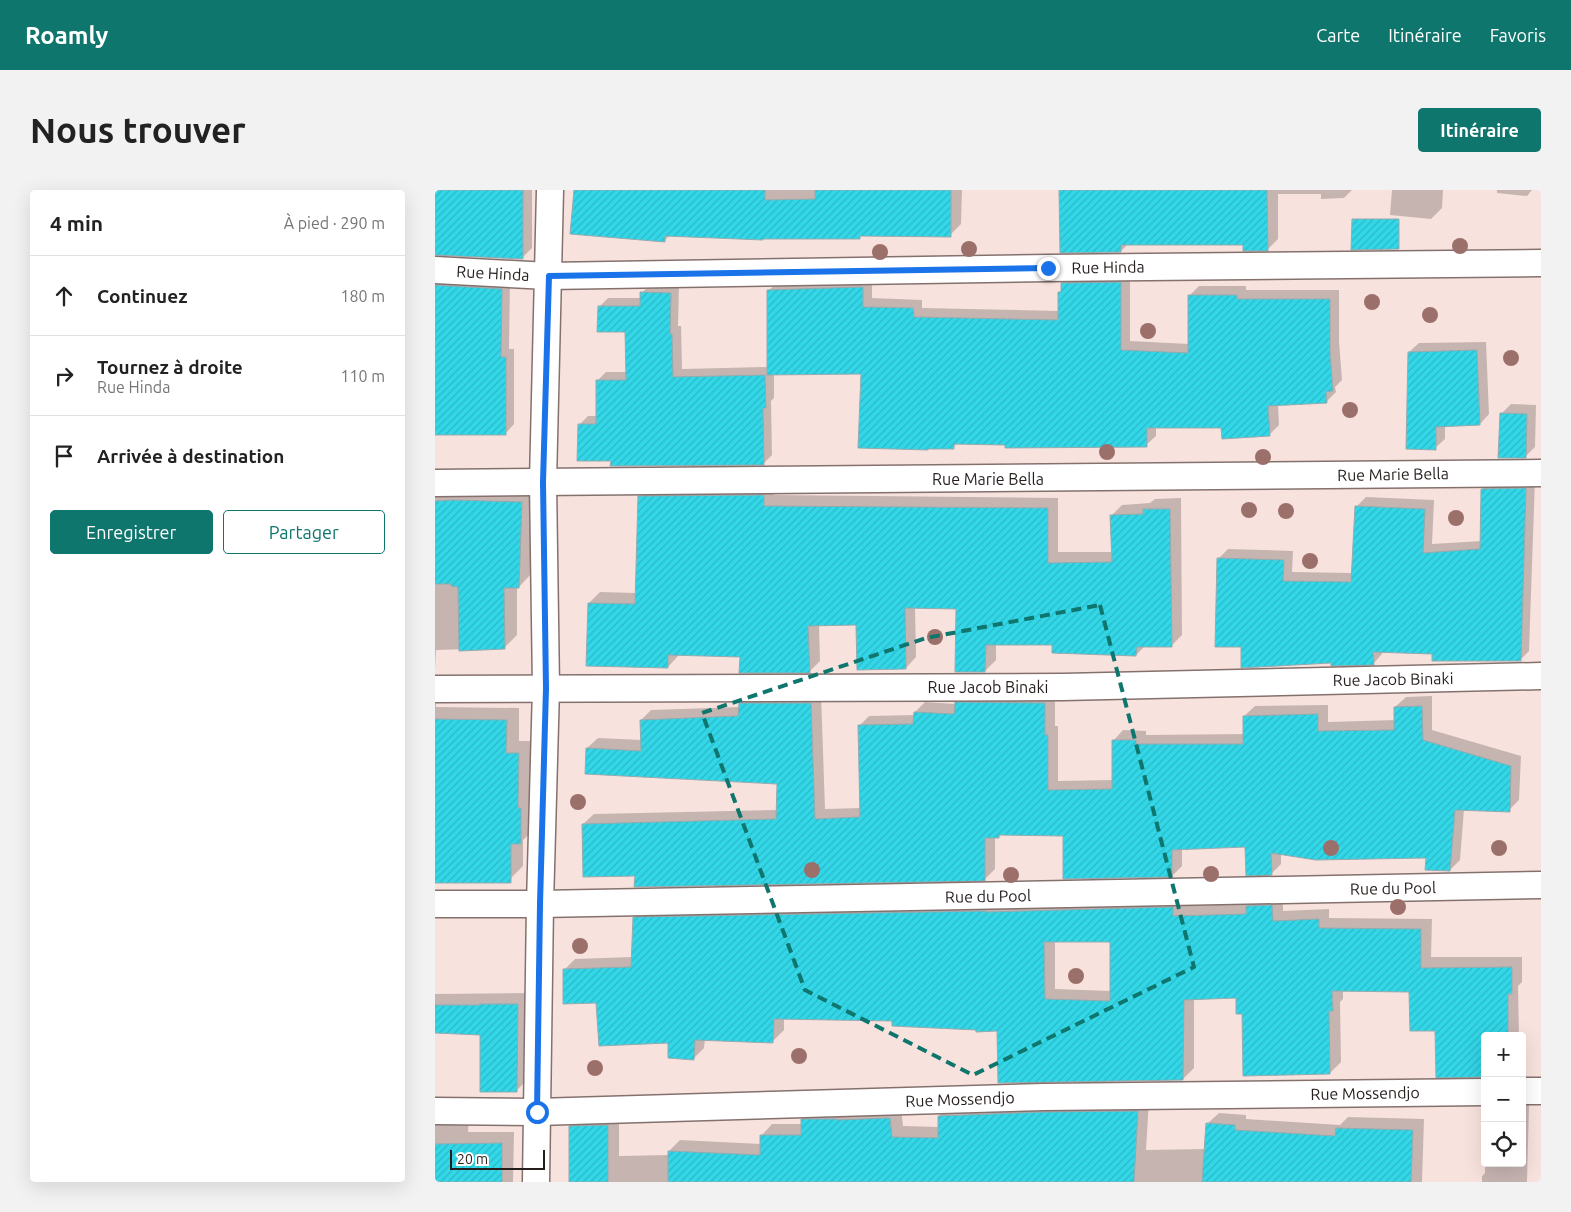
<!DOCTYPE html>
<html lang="fr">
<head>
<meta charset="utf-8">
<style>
	body { margin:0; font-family:Ubuntu,sans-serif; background:#f2f2f2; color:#222 }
	.controls { position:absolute; right:15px; bottom:15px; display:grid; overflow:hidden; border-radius:5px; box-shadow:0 5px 20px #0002 }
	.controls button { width:45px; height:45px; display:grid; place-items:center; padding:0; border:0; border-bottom:1px solid #e0e0e0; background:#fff; color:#222; font:25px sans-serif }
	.scale { position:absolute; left:15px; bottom:12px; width:95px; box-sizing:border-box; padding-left:5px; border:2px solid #261e1d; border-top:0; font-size:14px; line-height:18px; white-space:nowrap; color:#261e1d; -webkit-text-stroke:4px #fff; paint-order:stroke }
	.stop { position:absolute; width:15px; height:15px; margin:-11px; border:4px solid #1a73e8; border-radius:50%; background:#fff }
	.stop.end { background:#1a73e8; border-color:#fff; box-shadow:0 1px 5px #0008 }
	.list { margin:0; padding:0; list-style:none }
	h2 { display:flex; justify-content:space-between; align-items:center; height:65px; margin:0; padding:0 20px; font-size:21px }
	h2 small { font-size:16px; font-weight:400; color:#767676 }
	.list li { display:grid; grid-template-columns:32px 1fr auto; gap:15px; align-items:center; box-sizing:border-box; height:80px; padding:0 20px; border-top:1px solid #e0e0e0 }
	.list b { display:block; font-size:19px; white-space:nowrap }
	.list p { margin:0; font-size:16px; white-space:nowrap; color:#767676 }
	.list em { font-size:16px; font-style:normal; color:#767676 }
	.actions { display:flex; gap:10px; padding:15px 20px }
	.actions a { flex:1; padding:11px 0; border:1px solid #0f766e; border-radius:5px; text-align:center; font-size:18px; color:#0f766e }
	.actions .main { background:#0f766e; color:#fff }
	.icon { flex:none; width:28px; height:28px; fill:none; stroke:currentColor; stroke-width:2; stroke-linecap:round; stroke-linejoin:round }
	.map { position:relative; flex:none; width:1106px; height:992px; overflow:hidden; border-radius:5px }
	header { display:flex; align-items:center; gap:30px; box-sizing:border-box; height:70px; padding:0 25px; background:#0f766e; color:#fff }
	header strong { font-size:24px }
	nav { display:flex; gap:28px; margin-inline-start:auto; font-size:18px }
	.intro { display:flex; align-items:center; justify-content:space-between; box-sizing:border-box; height:120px; padding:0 30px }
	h1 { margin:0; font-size:35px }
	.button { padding:12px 22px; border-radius:5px; background:#0f766e; color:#fff; font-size:18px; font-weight:700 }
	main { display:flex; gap:30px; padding:0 30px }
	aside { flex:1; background:#fff; border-radius:5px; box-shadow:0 5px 20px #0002 }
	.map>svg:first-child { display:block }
	.shadow { fill:#0003; fill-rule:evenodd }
	.building { fill:url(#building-hatch); stroke:#95abae; fill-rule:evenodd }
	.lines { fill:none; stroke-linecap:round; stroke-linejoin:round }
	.street-casing { stroke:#84716e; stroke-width:29 }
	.street { stroke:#fff; stroke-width:26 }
	.tree { fill:#9c706a }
	.route { stroke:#1a73e8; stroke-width:6 }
	.marked { fill:none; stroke:#0f766e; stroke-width:4; stroke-dasharray:10 6; stroke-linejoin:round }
	.labels { text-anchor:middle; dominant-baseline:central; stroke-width:4; stroke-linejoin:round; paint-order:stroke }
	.street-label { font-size:16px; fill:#261e1d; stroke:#fff }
</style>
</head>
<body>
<header>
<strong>Roamly</strong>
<nav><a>Carte</a><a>Itinéraire</a><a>Favoris</a></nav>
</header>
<div class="intro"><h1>Nous trouver</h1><a class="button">Itinéraire</a></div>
<main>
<aside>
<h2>4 min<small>À pied · 290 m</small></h2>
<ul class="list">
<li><svg class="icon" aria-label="ahead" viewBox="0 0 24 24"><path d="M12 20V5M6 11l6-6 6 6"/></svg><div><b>Continuez</b></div><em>180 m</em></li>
<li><svg class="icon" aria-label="right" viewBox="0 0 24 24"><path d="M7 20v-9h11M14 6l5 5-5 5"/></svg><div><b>Tournez à droite</b><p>Rue Hinda</p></div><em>110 m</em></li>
<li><svg class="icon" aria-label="arrive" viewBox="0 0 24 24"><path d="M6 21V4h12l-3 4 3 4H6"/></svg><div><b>Arrivée à destination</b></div></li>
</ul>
<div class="actions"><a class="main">Enregistrer</a><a>Partager</a></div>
</aside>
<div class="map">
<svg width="1106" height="992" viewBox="0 0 1106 992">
	<defs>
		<pattern id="building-hatch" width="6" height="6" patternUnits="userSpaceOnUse" patternTransform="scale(1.25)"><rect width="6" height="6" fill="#32d7e8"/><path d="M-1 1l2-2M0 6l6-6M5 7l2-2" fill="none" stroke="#2cb8c7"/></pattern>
	</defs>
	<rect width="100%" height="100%" fill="#f8e2de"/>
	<!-- shadow -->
	<g class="shadow">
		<polygon points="0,0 97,0 97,58 87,68 0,64"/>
		<polygon points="140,0 527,0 526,34 515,45 427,45 425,47 235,45 229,51"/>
		<polygon points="625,0 917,0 909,8 886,9 886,4 843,4 843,49 832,60 809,54 693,54 686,61"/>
		<polygon points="957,0 1008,0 1007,18 996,29 955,25"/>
		<polygon points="1062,0 1097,0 1092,6 1062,3"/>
		<polygon points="0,83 75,90 74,159 79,159 79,234 71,243 0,244"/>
		<polygon points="695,83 695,151 754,154 754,106 764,96 811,96 811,100 904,100 904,151 907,190 900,197 901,202 891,212 843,214 844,235 834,245 788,237 721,237 721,246 711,255 523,253 518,257 428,183 339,184 339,208 336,211 337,265 328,274 177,269 144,235 153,226 162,226 162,191 171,182 192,182 191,141 164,117 173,108 206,108 207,103 215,94 244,95 243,136 246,136 247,179 333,177 333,101 343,92 437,88 437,108 487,110 487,118 624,121 624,103 627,100 627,93 637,84"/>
		<polygon points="1051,152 1054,224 1045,234 1010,235 1010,249 1000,258 974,162 984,153"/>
		<polygon points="1076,214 1101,215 1100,257 1090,267 1066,224"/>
		<polygon points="1100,289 1094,461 1085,470 999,463 947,461 947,464 938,474 898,472 807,456 783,369 793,359 858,361 857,382 918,383 921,317 931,307 999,310 997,354 1047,351 1047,299 1057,290"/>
		<polygon points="339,295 339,305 623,308 623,362 678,362 676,326 687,315 715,313 720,309 746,308 747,445 736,456 710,456 701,465 619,454 561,454 561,470 550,481 522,418 480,417 481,467 471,478 422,434 384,435 385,471 374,482 306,465 243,464 243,466 233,477 154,413 165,402 201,403 205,307 215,296"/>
		<polygon points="99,299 96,384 84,397 82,397 82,445 69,458 1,460 0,479 0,301"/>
		<polygon points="0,492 1,517 84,518 84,551 96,551 95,606 99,640 88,650 88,676 75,689 0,688"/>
		<polygon points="315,503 386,503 390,619 426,618 424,536 434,526 480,525 480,522 490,512 521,514 531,503 620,504 620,536 623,536 623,591 678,590 678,551 688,540 711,541 711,545 810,544 809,526 820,516 893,515 893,532 961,530 960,517 971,507 997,506 997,540 1086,566 1084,610 1074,620 1029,619 1025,670 1015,680 993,667 846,663 846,674 836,684 811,656 747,658 747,676 737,686 629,645 567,643 564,647 560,647 560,679 550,689 201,684 148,634 159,624 343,620 343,593 152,558 163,548 207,550 206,530 216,520 305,517 305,514"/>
		<path d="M823,705H848V721L894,719V728L997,729L996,767H1087V792L1083,796L1084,846H1050L1001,839L976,800H908V809L905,812L906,872L895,883L808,823L802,807L759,809V878L748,889L564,840L459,830L349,828V840L338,851L270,849L269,858L258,869L235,852L163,812L129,780L140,769L197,767L199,728L210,717L748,707V716L815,714ZM620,751H676V801L620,799Z"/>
		<polygon points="94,803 93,889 81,901 46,844 0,842 0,804"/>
		<polygon points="714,910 711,960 771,959 772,934 784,923 811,925 811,929 905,935 913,927 989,929 987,992 135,992 135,937 146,925 184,924 184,966 234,965 234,961 245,950 326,954 326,946 337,934 367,934 367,930 378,918 466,917 468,936 504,937 504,926 515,915"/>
		<polygon points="1087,915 1094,915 1092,992 1047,992 1047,986 1050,983 1050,973 1087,973"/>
		<polygon points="0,927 34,928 33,942 79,942 78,992 0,992"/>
	</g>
	<!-- building -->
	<g class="building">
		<polygon points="0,0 88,0 88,69 0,65"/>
		<polygon points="139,0 330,0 330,10 380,9 380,0 516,0 516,47 425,46 425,49 328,49 328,50 230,46 230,52 135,44"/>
		<polygon points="624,0 832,0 833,61 808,61 808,55 686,55 686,62 625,63"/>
		<polygon points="917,29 964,29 964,59 916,60"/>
		<polygon points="686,92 686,160 753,163 753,105 802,105 802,109 895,109 895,162 898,201 891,202 892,213 833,216 835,246 787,249 786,238 712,238 712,257 570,258 570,255 519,254 519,259 493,259 493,260 423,258 426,184 332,185 332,100 428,97 428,117 478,118 479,127 623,130 623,102 626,102 626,93"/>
		<polygon points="0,95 67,99 66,167 71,167 71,245 0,245"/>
		<polygon points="205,102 236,103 235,144 237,144 238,187 330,185 331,218 328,218 329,275 175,276 176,271 142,271 143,234 161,234 161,190 191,190 190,142 162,142 163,116 205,116"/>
		<polygon points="1042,160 1045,235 1001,237 1001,260 971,259 973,162"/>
		<polygon points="1065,223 1092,224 1091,268 1063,268"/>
		<polygon points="1091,298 1086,471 997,471 997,464 938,462 939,475 896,476 896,473 806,478 806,457 780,457 782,368 849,370 848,391 916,392 920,316 990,319 988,363 1045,359 1046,299"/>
		<polygon points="329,305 329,316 613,318 613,373 677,372 675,325 708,324 708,319 735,319 737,457 702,457 701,466 617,463 617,455 551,455 550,482 520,482 521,419 470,418 471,479 422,480 421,435 373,436 375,483 304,483 305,467 233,465 233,478 151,476 153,413 200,414 203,306"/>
		<polygon points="18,310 87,312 84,398 69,398 70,459 24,461 23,397 16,396 16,394 0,394 0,311"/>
		<polygon points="520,512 610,513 610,545 613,545 613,600 677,599 677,550 701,550 701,554 808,554 808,526 883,524 883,541 959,540 959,517 987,516 988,550 1076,576 1075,622 1020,620 1015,681 990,680 991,668 881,670 836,663 837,685 811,686 810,657 737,660 737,687 628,689 628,646 564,645 564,648 550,648 550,691 199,697 200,686 148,687 147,634 341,629 342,594 150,584 151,558 206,561 205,530 303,526 304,513 376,513 380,629 425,627 423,535 478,534 479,522 519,524"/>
		<polygon points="0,529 72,530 71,563 84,563 83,618 86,618 86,654 76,654 76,693 0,693"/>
		<path d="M837,715L838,731L884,729V738L986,739V778L1077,777V804H1073V846H1050V887L1001,888L1000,841H975L974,802L897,801L898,821H894L895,884L808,886L807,824H801V808L749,810L748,890L563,893L562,841L541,842V840L457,836V831L339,829L338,853L260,850L259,870L233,868V853L164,856L161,813L128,814V779L196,777L198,727L551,721V722L738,717V726L811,724V716ZM609,752H675V811L610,809Z"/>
		<polygon points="45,814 83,814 82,902 45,902 45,845 0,843 0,815 45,815"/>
		<polygon points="703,921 699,992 233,992 233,961 325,965 325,945 366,945 366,929 402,929 402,930 455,928 457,947 503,948 503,926 609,922"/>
		<polygon points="771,933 800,935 800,940 900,946 901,938 978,940 976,992 767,992"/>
		<polygon points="173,935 173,992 134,992 134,936"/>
		<polygon points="67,953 67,992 0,992 0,954"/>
	</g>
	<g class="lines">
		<!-- street casing -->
		<g class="street-casing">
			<g id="street">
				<polyline points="0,80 113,86 613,78 1106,73"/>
				<polyline points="0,293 1106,283"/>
				<polyline points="0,499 628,497 1106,486"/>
				<polyline points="0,714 105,714 1106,695"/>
				<polyline points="1087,901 1106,901"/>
				<polyline points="0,921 102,922 609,907 1050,902"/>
				<polyline points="101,992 105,714 111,498 108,292 115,0"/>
			</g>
		</g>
		<!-- street -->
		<use href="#street" class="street"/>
	</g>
	<!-- trees -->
	<g class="tree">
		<circle cx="1025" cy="56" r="8"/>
		<circle cx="534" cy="59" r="8"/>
		<circle cx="445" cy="62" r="8"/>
		<circle cx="937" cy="112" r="8"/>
		<circle cx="995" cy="125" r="8"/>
		<circle cx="713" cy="141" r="8"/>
		<circle cx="1076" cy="168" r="8"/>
		<circle cx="915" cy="220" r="8"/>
		<circle cx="672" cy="262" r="8"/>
		<circle cx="828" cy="267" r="8"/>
		<circle cx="814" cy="320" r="8"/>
		<circle cx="851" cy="321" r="8"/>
		<circle cx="1021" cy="328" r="8"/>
		<circle cx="875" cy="371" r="8"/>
		<circle cx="500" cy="447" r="8"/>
		<circle cx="143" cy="612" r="8"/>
		<circle cx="896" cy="658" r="8"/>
		<circle cx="1064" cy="658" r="8"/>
		<circle cx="377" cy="680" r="8"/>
		<circle cx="776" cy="684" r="8"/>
		<circle cx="576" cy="685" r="8"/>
		<circle cx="963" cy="717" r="8"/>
		<circle cx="145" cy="756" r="8"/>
		<circle cx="641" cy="786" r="8"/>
		<circle cx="364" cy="866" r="8"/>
		<circle cx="160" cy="878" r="8"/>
	</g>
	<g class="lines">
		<!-- route -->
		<polyline class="route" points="102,922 105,714 111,498 108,292 114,86 613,78"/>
	</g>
	<!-- marked area -->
	<path class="marked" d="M665,415L759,777L538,885L370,800L267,523L491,448Z"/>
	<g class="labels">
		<!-- street labels -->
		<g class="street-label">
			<text transform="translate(673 77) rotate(-1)">Rue Hinda</text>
			<text transform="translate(58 83) rotate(3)">Rue Hinda</text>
			<text transform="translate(958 284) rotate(-1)">Rue Marie Bella</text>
			<text x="553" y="289">Rue Marie Bella</text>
			<text transform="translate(958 489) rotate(-1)">Rue Jacob Binaki</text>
			<text x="553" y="497">Rue Jacob Binaki</text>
			<text transform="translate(958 698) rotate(-1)">Rue du Pool</text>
			<text transform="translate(553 706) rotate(-1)">Rue du Pool</text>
			<text transform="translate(930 903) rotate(-1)">Rue Mossendjo</text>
			<text transform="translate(525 909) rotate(-2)">Rue Mossendjo</text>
		</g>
	</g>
</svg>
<div class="controls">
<button>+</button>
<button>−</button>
<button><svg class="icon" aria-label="locate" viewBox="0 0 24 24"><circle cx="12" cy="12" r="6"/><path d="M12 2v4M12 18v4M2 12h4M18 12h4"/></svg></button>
</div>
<div class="scale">20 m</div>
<div class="stop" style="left:102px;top:922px"></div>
<div class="stop end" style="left:613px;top:78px"></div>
</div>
</main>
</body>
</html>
